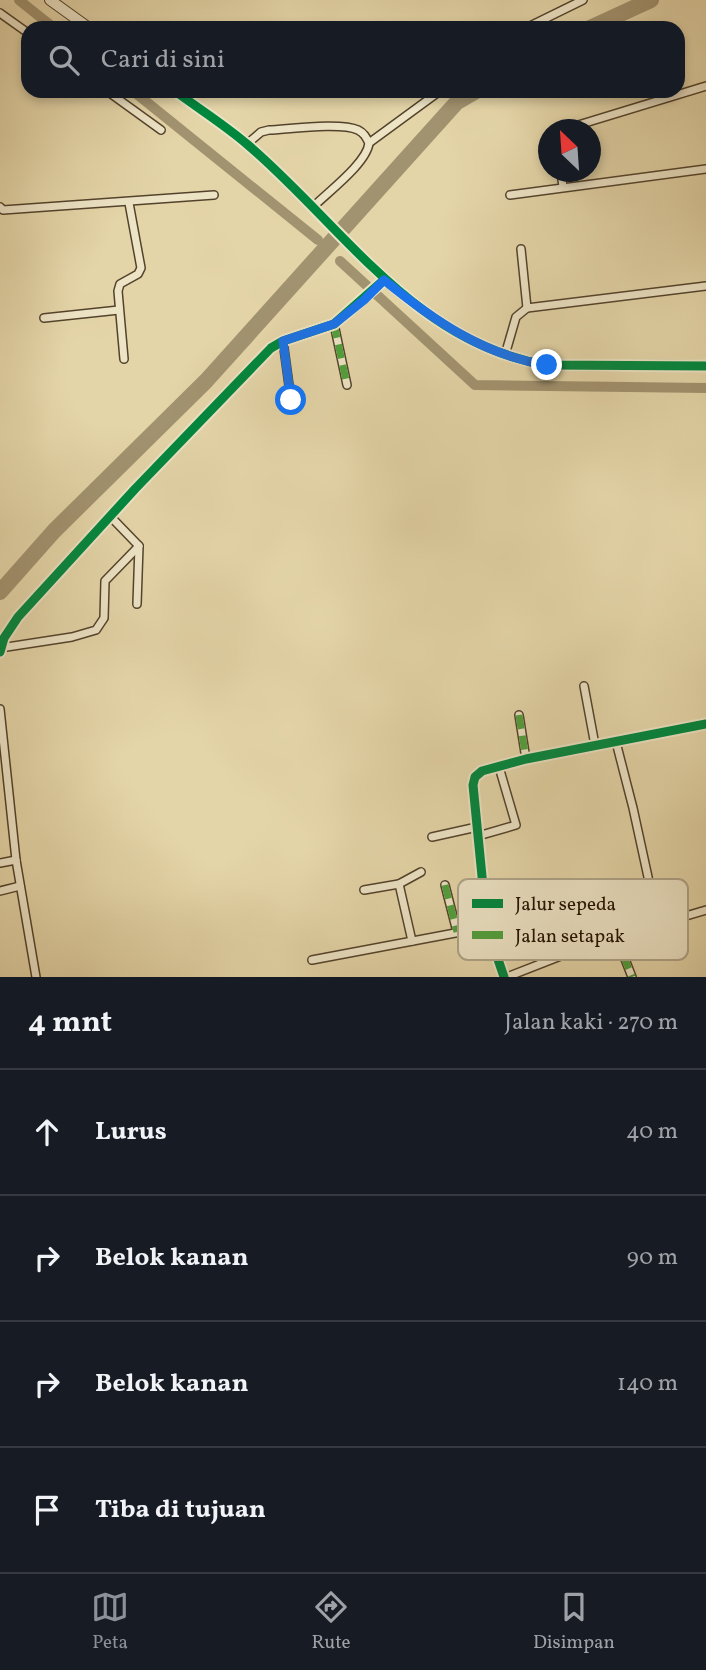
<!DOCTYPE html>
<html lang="id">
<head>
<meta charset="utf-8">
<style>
	body { margin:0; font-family:Vollkorn,serif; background:#242831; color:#f1f3f6 }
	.compass { position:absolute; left:538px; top:119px; width:63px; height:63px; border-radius:50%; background:#171b24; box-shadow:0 4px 10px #0003; rotate:335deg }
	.stop { position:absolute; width:21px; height:21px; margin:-16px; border:5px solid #1a73e8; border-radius:50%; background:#fff }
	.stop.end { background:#1a73e8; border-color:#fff; box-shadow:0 2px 7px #0008 }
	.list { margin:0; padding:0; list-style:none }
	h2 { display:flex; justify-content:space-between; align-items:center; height:91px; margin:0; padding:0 28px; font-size:30px }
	h2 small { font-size:23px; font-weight:400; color:#9ea1a6 }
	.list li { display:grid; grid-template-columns:46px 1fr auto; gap:21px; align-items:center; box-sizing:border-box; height:126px; padding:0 28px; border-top:2px solid #363941 }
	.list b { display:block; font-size:26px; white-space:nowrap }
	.list em { font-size:23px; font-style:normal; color:#9ea1a6 }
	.icon { flex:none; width:38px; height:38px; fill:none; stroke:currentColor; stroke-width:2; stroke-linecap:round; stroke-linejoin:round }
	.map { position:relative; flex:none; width:706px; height:977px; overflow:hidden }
	.search { position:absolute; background:#171b24; box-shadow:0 4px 10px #0003; left:21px; right:21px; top:21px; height:77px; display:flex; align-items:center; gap:18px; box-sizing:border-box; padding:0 24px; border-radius:21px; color:#9ea1a6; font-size:26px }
	.sheet { height:595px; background:#171b24 }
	nav { display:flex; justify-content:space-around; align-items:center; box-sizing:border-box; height:98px; border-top:2px solid #363941; background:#171b24; font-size:19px; color:#9ea1a6 }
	nav a { display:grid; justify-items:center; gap:4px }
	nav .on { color:#8c9099 }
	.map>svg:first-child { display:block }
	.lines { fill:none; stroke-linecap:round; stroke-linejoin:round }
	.canal { stroke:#a29370; stroke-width:10 }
	.river { stroke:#a29370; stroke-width:16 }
	.minor-casing { stroke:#53432c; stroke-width:10 }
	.tertiary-casing { stroke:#53432c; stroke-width:12 }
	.minor { stroke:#ede4c6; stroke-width:7 }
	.tertiary { stroke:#ede4c6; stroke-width:10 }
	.quiet { stroke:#50a03d; stroke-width:7; stroke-dasharray:14 7; stroke-linecap:butt }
	.cycleway-casing { stroke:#ede4c6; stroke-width:13 }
	.cycleway { stroke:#00873e; stroke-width:9 }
	.route { stroke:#1a73e8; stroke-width:9 }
	.key { fill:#ede4c6; stroke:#b0a58b; stroke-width:2 }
	.key-label { font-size:19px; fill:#231202 }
</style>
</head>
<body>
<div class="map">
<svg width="706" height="977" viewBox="0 0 706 977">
	<rect width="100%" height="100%" fill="#e4d5a8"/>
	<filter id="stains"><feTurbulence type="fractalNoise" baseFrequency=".00286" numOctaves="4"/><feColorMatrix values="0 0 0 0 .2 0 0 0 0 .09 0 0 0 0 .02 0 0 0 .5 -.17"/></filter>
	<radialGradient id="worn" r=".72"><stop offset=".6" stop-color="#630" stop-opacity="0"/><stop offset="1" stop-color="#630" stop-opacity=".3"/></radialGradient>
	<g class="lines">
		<!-- canal -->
		<g class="canal">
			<polyline points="19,0 54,28"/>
			<polyline points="133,91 318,240"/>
			<polyline points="340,261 475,385 706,388"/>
		</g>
		<!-- river -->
		<g class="river">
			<polyline points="590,28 651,0"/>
			<polyline points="0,592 54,531 206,381 457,102 476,91"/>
		</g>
		<!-- minor casing -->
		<g class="minor-casing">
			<g id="minor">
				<polyline points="0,13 28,33"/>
				<polyline points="526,28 583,0"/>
				<polyline points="107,91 161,130"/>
				<polyline points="562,130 706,86"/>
				<polyline points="369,143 440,91"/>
				<path d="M247,144L261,132L269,130C290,129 341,122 358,130C364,133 366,137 369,143C367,163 328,192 313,207"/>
				<polyline points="561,172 563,187"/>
				<polyline points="510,195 706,169"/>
				<polyline points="0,207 3,210 214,195"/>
				<polyline points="521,249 527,308"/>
				<polyline points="44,318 119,310"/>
				<polyline points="334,324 347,385"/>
				<polyline points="283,341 291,400"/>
				<polyline points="505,355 516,317 527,308 706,286"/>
				<polyline points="124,359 118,291 120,284 138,274 141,268 129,203"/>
				<polyline points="110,516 139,546 137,604"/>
				<polyline points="0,648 72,637 96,630 104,618 105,581 139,546"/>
				<polyline points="0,652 4,638 18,617 135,489 271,348 283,341 334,324 384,280"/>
				<polyline points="584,686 595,745"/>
				<polyline points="0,709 16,860 36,977"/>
				<polyline points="519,715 526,759"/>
				<polyline points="616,742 633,808 658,923"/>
				<polyline points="478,836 516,825 499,767"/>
				<polyline points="432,837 477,827"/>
				<polyline points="0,863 16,860"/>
				<polyline points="445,885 457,932"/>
				<polyline points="364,890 399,884"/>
				<polyline points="0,891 20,886"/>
				<polyline points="616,936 632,977"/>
				<polyline points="412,941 399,884 421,872"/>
				<polyline points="312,960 487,927"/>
				<polyline points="504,977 487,927 473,785 475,777 482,771 526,759 706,724"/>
				<polyline points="507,977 594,943 706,910"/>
			</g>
		</g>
		<!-- tertiary casing -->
		<g class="tertiary-casing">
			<g id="tertiary">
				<polyline points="50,0 89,28"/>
				<path d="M175,91C199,109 225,125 248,145C342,225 415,344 547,365L706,366"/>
			</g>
		</g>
		<!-- minor -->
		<use href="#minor" class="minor"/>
		<!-- tertiary -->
		<use href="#tertiary" class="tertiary"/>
		<!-- quiet -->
		<g class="quiet">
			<polyline points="334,324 347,385"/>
			<polyline points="283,341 291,400"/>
			<polyline points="519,715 526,759"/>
			<polyline points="445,885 457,932"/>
			<polyline points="616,936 632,977"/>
		</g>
		<!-- cycleway casing -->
		<g class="cycleway-casing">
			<g id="cycleway">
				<path d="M175,91C199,109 225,125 248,145C342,225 415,344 547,365L706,366"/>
				<polyline points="0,652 4,638 18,617 135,489 271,348 283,341 334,324 384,280"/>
				<polyline points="504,977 487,927 473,785 475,777 482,771 526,759 706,724"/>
			</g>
		</g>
		<!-- cycleway -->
		<use href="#cycleway" class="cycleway"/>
	</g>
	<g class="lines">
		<!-- route -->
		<path class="route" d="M291,400L283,341L334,324L364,300L384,280C433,320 483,355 547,365"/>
	</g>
	<!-- legend -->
	<rect x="458" y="879" width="230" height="81" rx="10" class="key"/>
	<rect x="472" y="899" width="31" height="9" fill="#00873e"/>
	<rect x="472" y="931" width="31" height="8" fill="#50a03d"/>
	<g class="key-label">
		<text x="515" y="910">Jalur sepeda</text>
		<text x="515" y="942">Jalan setapak</text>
	</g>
	<rect width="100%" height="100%" filter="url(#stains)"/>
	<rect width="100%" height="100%" fill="url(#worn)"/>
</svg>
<svg class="compass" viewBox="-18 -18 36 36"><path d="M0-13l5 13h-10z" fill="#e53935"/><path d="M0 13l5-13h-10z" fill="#9ea1a6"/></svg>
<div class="stop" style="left:291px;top:400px"></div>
<div class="stop end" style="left:547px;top:365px"></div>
<div class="search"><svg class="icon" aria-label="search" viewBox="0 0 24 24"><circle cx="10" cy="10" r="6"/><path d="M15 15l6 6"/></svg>Cari di sini</div>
</div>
<section class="sheet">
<h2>4 mnt<small>Jalan kaki · 270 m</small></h2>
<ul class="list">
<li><svg class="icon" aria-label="ahead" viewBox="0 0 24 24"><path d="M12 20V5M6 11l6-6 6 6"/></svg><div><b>Lurus</b></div><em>40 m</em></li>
<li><svg class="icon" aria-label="right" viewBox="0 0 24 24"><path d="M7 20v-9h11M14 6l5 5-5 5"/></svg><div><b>Belok kanan</b></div><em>90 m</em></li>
<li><svg class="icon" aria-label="right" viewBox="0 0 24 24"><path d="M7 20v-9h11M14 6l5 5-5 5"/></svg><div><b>Belok kanan</b></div><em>140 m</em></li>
<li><svg class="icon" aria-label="arrive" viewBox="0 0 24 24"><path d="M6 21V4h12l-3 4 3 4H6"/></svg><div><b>Tiba di tujuan</b></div></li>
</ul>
</section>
<nav>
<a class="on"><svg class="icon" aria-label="map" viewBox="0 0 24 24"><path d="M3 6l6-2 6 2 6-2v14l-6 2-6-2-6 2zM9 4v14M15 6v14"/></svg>Peta</a>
<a><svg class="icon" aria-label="directions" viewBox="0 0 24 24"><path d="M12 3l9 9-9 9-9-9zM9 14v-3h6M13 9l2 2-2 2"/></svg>Rute</a>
<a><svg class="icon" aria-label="saved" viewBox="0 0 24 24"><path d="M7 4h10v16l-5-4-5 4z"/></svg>Disimpan</a>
</nav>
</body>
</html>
